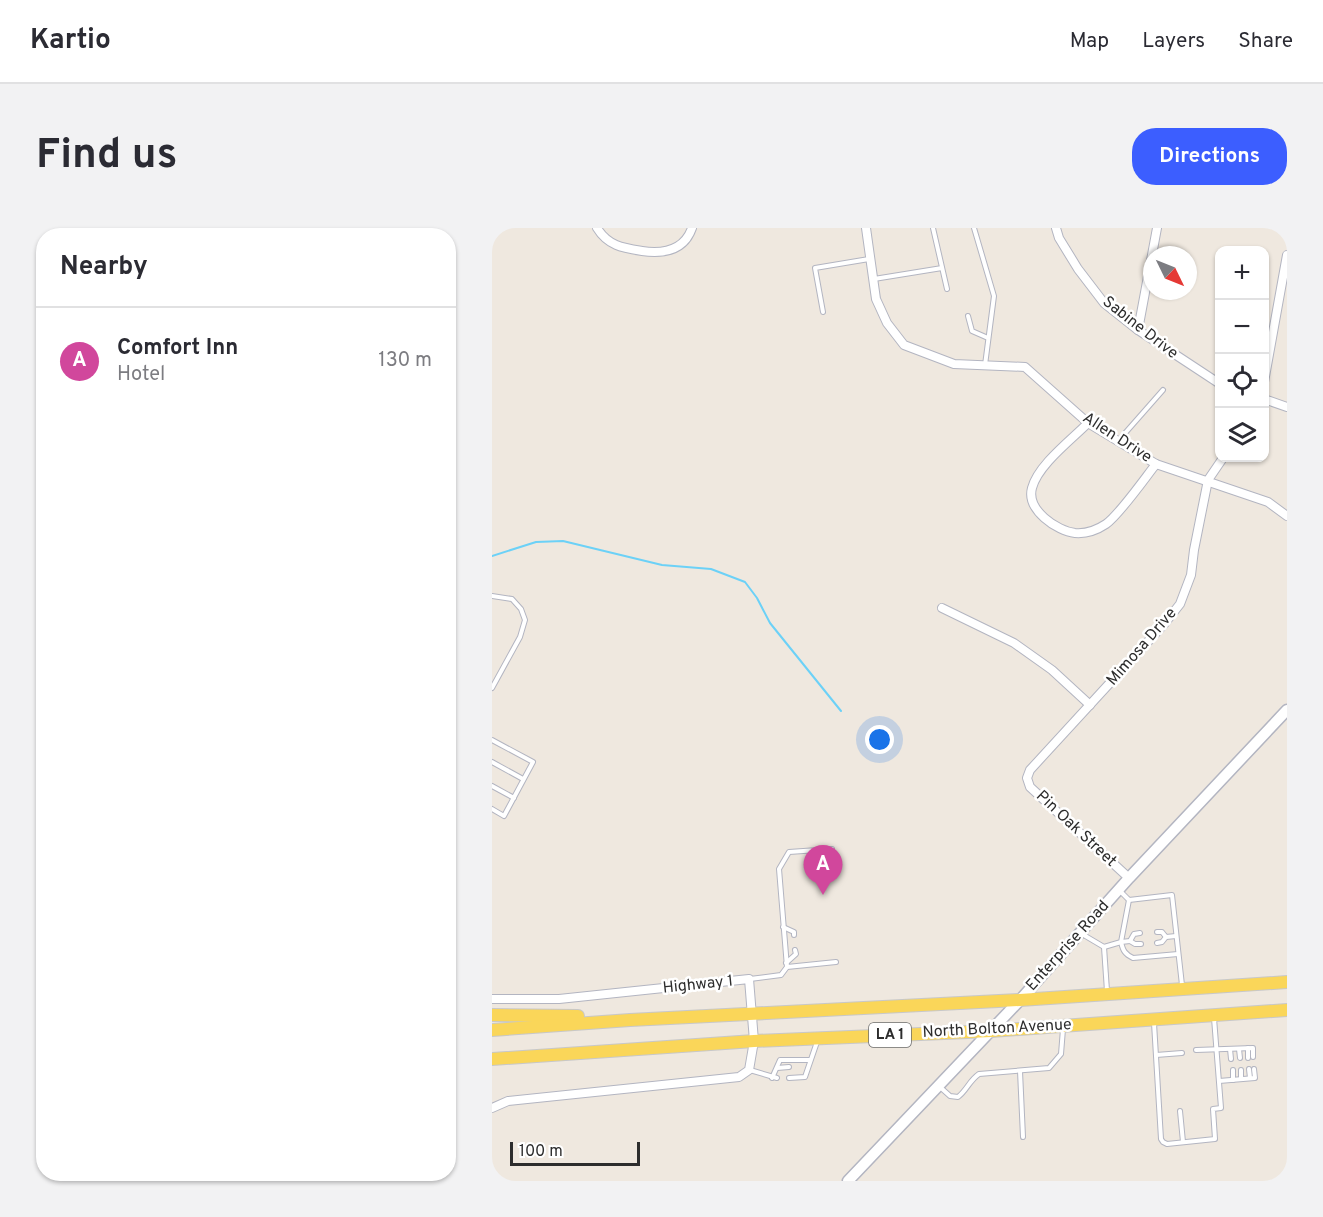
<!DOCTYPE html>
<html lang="en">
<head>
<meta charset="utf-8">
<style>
	body { margin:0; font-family:Overpass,sans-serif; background:#f2f2f3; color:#2b2b33 }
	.controls { position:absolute; right:18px; top:18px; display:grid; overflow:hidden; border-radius:12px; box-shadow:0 2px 4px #0004 }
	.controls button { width:54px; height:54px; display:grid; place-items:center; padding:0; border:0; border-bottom:2px solid #e1e1e2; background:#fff; color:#2b2b33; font:30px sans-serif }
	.compass { position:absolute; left:651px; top:18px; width:54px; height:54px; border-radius:50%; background:#fff; box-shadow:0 2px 4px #0004; rotate:133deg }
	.scale { position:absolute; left:18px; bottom:15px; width:130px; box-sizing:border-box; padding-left:6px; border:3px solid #2d2d2d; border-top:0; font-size:16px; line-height:21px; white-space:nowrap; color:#2d2d2d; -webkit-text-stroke:4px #fff; paint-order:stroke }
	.you { position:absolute; left:388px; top:512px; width:21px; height:21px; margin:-15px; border:4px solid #fff; border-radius:50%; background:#1a73e8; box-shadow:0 0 0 9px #1a73e833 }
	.badge { display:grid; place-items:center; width:39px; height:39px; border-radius:50%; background:#3c5eff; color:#fff; font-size:20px; font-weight:700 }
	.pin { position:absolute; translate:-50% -50px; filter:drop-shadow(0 2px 3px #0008) }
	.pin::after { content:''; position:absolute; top:32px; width:21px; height:18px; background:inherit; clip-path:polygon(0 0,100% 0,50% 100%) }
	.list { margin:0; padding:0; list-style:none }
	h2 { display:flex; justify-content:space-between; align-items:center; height:78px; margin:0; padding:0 24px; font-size:26px }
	h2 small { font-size:20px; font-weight:400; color:#7c7c81 }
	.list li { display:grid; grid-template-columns:39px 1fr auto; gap:18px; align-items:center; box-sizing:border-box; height:108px; padding:0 24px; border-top:2px solid #e1e1e2 }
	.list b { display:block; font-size:22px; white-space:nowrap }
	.list p { margin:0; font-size:20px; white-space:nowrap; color:#7c7c81 }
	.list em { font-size:20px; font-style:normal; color:#7c7c81 }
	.icon { flex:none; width:33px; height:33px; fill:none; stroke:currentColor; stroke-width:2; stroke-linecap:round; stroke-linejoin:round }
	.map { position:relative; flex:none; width:795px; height:953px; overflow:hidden; border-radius:24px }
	header { display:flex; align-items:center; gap:36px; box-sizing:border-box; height:84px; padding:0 30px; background:#fff; border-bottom:2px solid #e1e1e2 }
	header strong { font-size:28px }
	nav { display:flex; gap:33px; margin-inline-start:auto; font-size:21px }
	.intro { display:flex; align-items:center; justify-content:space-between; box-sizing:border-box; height:144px; padding:0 36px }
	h1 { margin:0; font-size:42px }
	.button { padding:15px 27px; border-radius:24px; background:#3c5eff; color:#fff; font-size:21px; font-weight:700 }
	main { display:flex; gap:36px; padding:0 36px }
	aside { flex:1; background:#fff; border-radius:24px; box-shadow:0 2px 4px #0004 }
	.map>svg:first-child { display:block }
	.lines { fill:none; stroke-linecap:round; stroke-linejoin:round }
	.stream { stroke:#6cd1f7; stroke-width:2 }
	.lane-casing { stroke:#b3b5c1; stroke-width:6 }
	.street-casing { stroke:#b3b5c1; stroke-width:10 }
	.secondary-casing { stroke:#b3b5c1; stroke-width:13 }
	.primary-casing { stroke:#c8c8c8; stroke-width:14 }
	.lane { stroke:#fff; stroke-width:4 }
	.street { stroke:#fff; stroke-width:8 }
	.secondary { stroke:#fff; stroke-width:10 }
	.primary { stroke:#fad659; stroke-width:12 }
	.labels { text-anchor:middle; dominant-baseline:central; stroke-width:5; stroke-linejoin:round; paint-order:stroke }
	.shield { fill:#fff; stroke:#6c6c6c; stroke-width:1.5 }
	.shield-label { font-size:15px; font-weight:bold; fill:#2d2d2d }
	.street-label { font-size:16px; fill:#2d2d2d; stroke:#fff }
</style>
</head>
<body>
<header>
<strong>Kartio</strong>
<nav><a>Map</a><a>Layers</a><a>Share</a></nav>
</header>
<div class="intro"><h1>Find us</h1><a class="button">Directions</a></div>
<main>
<aside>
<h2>Nearby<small></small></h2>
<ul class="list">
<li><span class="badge" style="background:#d1479c">A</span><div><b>Comfort Inn</b><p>Hotel</p></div><em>130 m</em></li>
</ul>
</aside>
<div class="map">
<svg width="795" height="953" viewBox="0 0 795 953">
	<rect width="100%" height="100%" fill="#efe8df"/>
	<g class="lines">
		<!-- stream -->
		<polyline class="stream" points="0,328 44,314 71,313 170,337 219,341 253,354 265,370 278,395 349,483"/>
		<!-- lane casing -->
		<g class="lane-casing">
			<g id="lane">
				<polyline points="441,0 455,61"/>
				<polyline points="482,0 502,68 493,137"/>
				<polyline points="382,51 450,40"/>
				<polyline points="331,84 323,40 377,31"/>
				<polyline points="476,88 480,103 496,110"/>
				<polyline points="627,212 671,162"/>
				<polyline points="0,368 20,371 29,381 33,392 28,409 0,460"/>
				<polyline points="0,512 41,534 12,588 0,581"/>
				<polyline points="0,534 31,551"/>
				<polyline points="0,558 22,570"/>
				<polyline points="627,662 637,672 680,667 690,757"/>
				<polyline points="291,699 302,704 302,707"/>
				<polyline points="665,704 670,704 674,709 684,708"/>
				<path d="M648,705L642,706L638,713L629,714C631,723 633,726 641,730L686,726"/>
				<polyline points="590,706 612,719 629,714 637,672"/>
				<polyline points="638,713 643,716 649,716"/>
				<polyline points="665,715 670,714 674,709"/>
				<polyline points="612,719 615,763"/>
				<polyline points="294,735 304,726 303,722"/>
				<polyline points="295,739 287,641 297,624 340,621"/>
				<polyline points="258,751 289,747 295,739 344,734"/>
				<polyline points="662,795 669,911 671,914 675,916 723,911 721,881 729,880 722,790"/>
				<polyline points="756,820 756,830"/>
				<polyline points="738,821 739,831"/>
				<polyline points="747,821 748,830"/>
				<polyline points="704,822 761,820 761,829"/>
				<polyline points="664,827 690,825"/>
				<polyline points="285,840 297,839"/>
				<polyline points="757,841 758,850"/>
				<polyline points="258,842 285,850"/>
				<polyline points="741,842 741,852"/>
				<polyline points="749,842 749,851"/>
				<polyline points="528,843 531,909"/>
				<polyline points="280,850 288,832 318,832"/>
				<polyline points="297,850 313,849 325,814"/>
				<polyline points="727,853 763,850 762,841"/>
				<path d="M448,859L458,868L466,869C475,862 477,853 487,846L557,840L569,826L571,801"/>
				<polyline points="688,883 691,914"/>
			</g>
		</g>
		<!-- street casing -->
		<g class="street-casing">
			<g id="street">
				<path d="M105,0C116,18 131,20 150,23C171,26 192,23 200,0"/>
				<polyline points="374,0 384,71 395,95 412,117 462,136 533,139 596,195 664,236 776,274 795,288"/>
				<polyline points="564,0 567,10 586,41 612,75 646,102 728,156"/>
				<polyline points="646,102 665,0"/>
				<polyline points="772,154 795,27"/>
				<polyline points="772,171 795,179"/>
				<path d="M596,195C579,212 546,237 540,260C534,282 565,303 583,305C595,306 605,302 614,296C627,287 653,250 664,236"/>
				<polyline points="450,380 522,415 560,442 598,477"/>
				<polyline points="637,650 538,559 535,550 538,542 673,395 688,376 699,347 702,322 716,252 731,230"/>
				<polyline points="0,771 67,771 257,751 262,813 257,842 247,849 16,873 0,880"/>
			</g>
		</g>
		<!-- secondary casing -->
		<g class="secondary-casing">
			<polyline id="secondary" points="356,953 528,772 637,650 795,482"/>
		</g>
		<!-- primary casing -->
		<g class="primary-casing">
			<g id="primary">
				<polyline points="0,787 86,788"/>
				<polyline points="0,802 138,792 528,772 795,754"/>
				<polyline points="0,831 262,813 499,803 795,782"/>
			</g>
		</g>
		<!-- lane -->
		<use href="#lane" class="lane"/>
		<!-- street -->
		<use href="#street" class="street"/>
		<!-- secondary -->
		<use href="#secondary" class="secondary"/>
		<!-- primary -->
		<use href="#primary" class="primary"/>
	</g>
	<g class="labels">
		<!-- shield labels -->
		<rect class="shield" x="377" y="795" width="42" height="24" rx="4.5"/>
		<g class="shield-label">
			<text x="398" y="807">LA 1</text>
		</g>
		<!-- street labels -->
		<g class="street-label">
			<text transform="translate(648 100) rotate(38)">Sabine Drive</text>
			<text transform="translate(625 210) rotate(33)">Allen Drive</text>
			<text transform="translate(650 419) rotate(-49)">Mimosa Drive</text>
			<text transform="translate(584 601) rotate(43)">Pin Oak Street</text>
			<text transform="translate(576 718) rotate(-48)">Enterprise Road</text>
			<text transform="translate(206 757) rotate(-6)">Highway 1</text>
			<text transform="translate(505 801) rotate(-3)">North Bolton Avenue</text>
		</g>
	</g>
</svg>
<div class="controls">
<button>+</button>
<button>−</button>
<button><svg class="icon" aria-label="locate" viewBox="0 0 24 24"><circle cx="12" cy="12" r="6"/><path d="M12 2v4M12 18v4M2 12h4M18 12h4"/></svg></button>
<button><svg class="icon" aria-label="layers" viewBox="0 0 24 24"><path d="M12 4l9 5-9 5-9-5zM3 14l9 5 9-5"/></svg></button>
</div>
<svg class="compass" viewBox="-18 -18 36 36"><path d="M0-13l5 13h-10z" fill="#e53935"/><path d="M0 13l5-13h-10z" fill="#7c7c81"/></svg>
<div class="scale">100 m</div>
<div class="you"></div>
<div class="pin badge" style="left:331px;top:667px;background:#d1479c">A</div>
</div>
</main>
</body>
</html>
